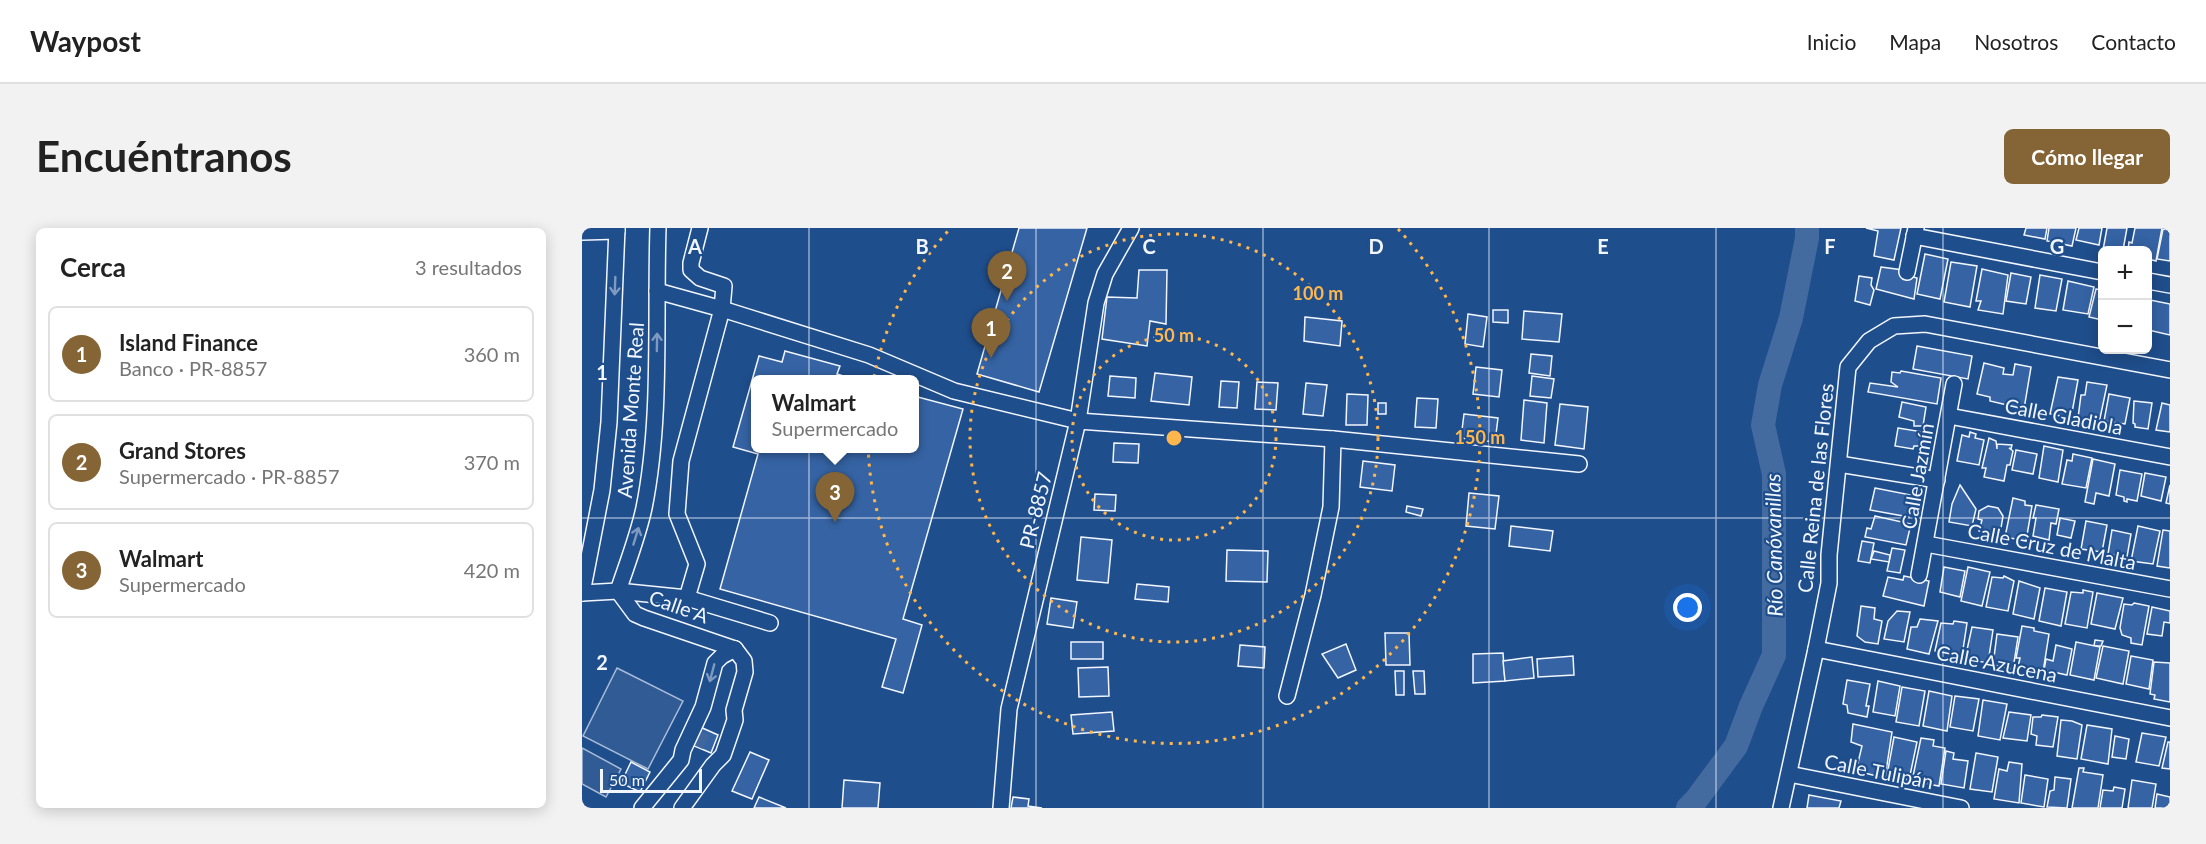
<!DOCTYPE html>
<html lang="es">
<head>
<meta charset="utf-8">
<style>
	body { margin:0; font-family:Lato,sans-serif; background:#f2f2f2; color:#222 }
	.controls { position:absolute; right:18px; top:18px; display:grid; overflow:hidden; border-radius:9px; box-shadow:0 3px 15px #0003 }
	.controls button { width:54px; height:54px; display:grid; place-items:center; padding:0; border:0; border-bottom:2px solid #e0e0e0; background:#fff; color:#222; font:30px sans-serif }
	.scale { position:absolute; left:18px; bottom:15px; width:102px; box-sizing:border-box; padding-left:6px; border:3px solid #f2f6ff; border-top:0; font-size:16px; line-height:21px; white-space:nowrap; color:#f2f6ff; -webkit-text-stroke:4px #1f4e8c; paint-order:stroke }
	.you { position:absolute; left:1106px; top:380px; width:21px; height:21px; margin:-15px; border:4px solid #fff; border-radius:50%; background:#1a73e8; box-shadow:0 0 0 9px #1a73e833 }
	.badge { display:grid; place-items:center; width:39px; height:39px; border-radius:50%; background:#856535; color:#fff; font-size:20px; font-weight:700 }
	.pin { position:absolute; translate:-50% -50px; filter:drop-shadow(0 2px 3px #0008) }
	.pin::after { content:''; position:absolute; top:32px; width:21px; height:18px; background:inherit; clip-path:polygon(0 0,100% 0,50% 100%) }
	.popup { position:absolute; left:169px; top:147px; width:168px; height:78px; box-sizing:border-box; display:grid; place-content:center; border-radius:9px; background:#fff; filter:drop-shadow(0 2px 4px #0005); font-size:20px; white-space:nowrap; color:#767676 }
	.popup b { font-size:22px; color:#222 }
	.popup::after { content:''; position:absolute; left:50%; top:100%; margin-left:-12px; border:12px solid transparent; border-top-color:#fff }
	.list { margin:0; padding:0; list-style:none }
	h2 { display:flex; justify-content:space-between; align-items:center; height:78px; margin:0; padding:0 24px; font-size:26px }
	h2 small { font-size:20px; font-weight:400; color:#767676 }
	.list li { display:grid; grid-template-columns:39px 1fr auto; gap:18px; align-items:center; box-sizing:border-box; height:96px; margin:0 12px 12px; padding:0 12px; border:2px solid #e0e0e0; border-radius:9px }
	.list b { display:block; font-size:22px; white-space:nowrap }
	.list p { margin:0; font-size:20px; white-space:nowrap; color:#767676 }
	.list em { font-size:20px; font-style:normal; color:#767676 }
	.map { position:relative; flex:none; width:1588px; height:580px; overflow:hidden; border-radius:9px }
	header { display:flex; align-items:center; gap:36px; box-sizing:border-box; height:84px; padding:0 30px; background:#fff; border-bottom:2px solid #e0e0e0 }
	header strong { font-size:28px }
	nav { display:flex; gap:33px; margin-inline-start:auto; font-size:21px }
	.intro { display:flex; align-items:center; justify-content:space-between; box-sizing:border-box; height:144px; padding:0 36px }
	h1 { margin:0; font-size:42px }
	.button { padding:15px 27px; border-radius:9px; background:#856535; color:#fff; font-size:21px; font-weight:700 }
	main { display:flex; gap:36px; padding:0 36px }
	aside { flex:1; background:#fff; border-radius:9px; box-shadow:0 3px 15px #0003 }
	.map>svg:first-child { display:block }
	.green { fill:#305b95; stroke:#a8bbd7; stroke-width:1.5 }
	.lines { fill:none; stroke-linecap:round; stroke-linejoin:round }
	.river { stroke:#446ba0; stroke-width:24 }
	.building { fill:#3563a3; stroke:#f2f6ff; stroke-width:1.5 }
	.minor-tunnel { stroke:#3f679d; stroke-width:15; stroke-dasharray:15 8; stroke-linecap:butt }
	.minor-casing { stroke:#f2f6ff; stroke-width:18 }
	.minor { stroke:#1f4e8c; stroke-width:15 }
	.oneway { stroke:#7e9ac0 }
	.grid { fill:none; stroke:#f2f6ff; stroke-width:1.5; stroke-opacity:0.55 }
	.ring { fill:none; stroke:#ffb74d; stroke-width:3; stroke-dasharray:3 6 }
	.labels { text-anchor:middle; dominant-baseline:central; stroke-width:4.5; stroke-linejoin:round; paint-order:stroke }
	.street-label { font-size:20px; fill:#f2f6ff; stroke:#1f4e8c }
	.water-label { font-size:21px; font-style:italic; fill:#f2f6ff; stroke:#1f4e8c }
	.grid-label { font-size:20px; text-anchor:middle; font-weight:bold; fill:#f2f6ff; stroke:#1f4e8c; stroke-width:4.5; stroke-linejoin:round; paint-order:stroke }
	.centre { fill:#ffb74d; stroke:#1f4e8c; stroke-width:3 }
	.ring-label { font-size:18px; text-anchor:middle; font-weight:bold; fill:#ffb74d; stroke:#1f4e8c; stroke-width:4.5; stroke-linejoin:round; paint-order:stroke }
</style>
</head>
<body>
<header>
<strong>Waypost</strong>
<nav><a>Inicio</a><a>Mapa</a><a>Nosotros</a><a>Contacto</a></nav>
</header>
<div class="intro"><h1>Encuéntranos</h1><a class="button">Cómo llegar</a></div>
<main>
<aside>
<h2>Cerca<small>3 resultados</small></h2>
<ul class="list">
<li><span class="badge">1</span><div><b>Island Finance</b><p>Banco · PR-8857</p></div><em>360 m</em></li>
<li><span class="badge">2</span><div><b>Grand Stores</b><p>Supermercado · PR-8857</p></div><em>370 m</em></li>
<li><span class="badge">3</span><div><b>Walmart</b><p>Supermercado</p></div><em>420 m</em></li>
</ul>
</aside>
<div class="map">
<svg width="1588" height="580" viewBox="0 0 1588 580">
	<rect width="100%" height="100%" fill="#1f4e8c"/>
	<!-- green -->
	<g class="green">
		<polygon points="35,440 101,473 66,541 1,508"/>
		<polygon points="0,520 39,541 24,569 0,556"/>
	</g>
	<g class="lines">
		<!-- river -->
		<polyline class="river" points="1106,580 1114,572 1154,518 1169,478 1192,427 1192,246 1181,197 1188,157 1209,90 1225,10 1225,0"/>
	</g>
	<!-- building -->
	<g class="building">
		<polygon points="437,0 505,0 457,164 395,146"/>
		<polygon points="1284,0 1319,0 1312,32 1292,28 1296,3"/>
		<polygon points="1444,0 1465,0 1463,11 1442,7"/>
		<polygon points="1467,0 1494,0 1490,18 1465,13"/>
		<polygon points="1497,0 1520,0 1517,17 1494,12"/>
		<polygon points="1525,0 1545,0 1541,22 1521,22"/>
		<polygon points="1553,0 1580,0 1574,33 1566,31 1566,22 1546,22 1547,14 1550,15"/>
		<polygon points="1581,1 1588,2 1588,33 1575,31"/>
		<polygon points="1343,26 1366,31 1358,71 1335,66"/>
		<polygon points="1369,34 1395,38 1388,79 1362,74"/>
		<polygon points="1299,39 1321,42 1320,46 1335,50 1332,71 1294,61"/>
		<polygon points="1400,41 1426,47 1421,86 1396,82 1399,73 1394,73"/>
		<polygon points="557,42 585,42 584,96 568,93 565,118 520,111 525,69 555,70"/>
		<polygon points="1429,45 1449,49 1444,76 1424,73"/>
		<polygon points="1458,47 1480,51 1474,83 1453,80"/>
		<polygon points="1277,48 1290,50 1289,57 1292,62 1288,77 1273,73"/>
		<polygon points="1486,53 1512,59 1506,86 1481,82"/>
		<polygon points="1514,61 1520,62 1520,92 1507,89"/>
		<polygon points="1568,72 1588,76 1588,107 1566,102"/>
		<polygon points="911,82 926,82 926,95 911,94"/>
		<polygon points="942,83 980,86 977,114 940,111"/>
		<polygon points="886,86 905,89 901,119 883,116"/>
		<polygon points="723,89 760,93 758,118 722,113"/>
		<polygon points="1335,118 1390,128 1386,151 1331,141"/>
		<polygon points="203,123 258,138 255,146 274,152 174,152 174,220 332,220 332,168 381,181 321,391 340,397 321,465 300,459 314,411 138,361 176,226 151,219 177,128 200,134"/>
		<polygon points="949,126 970,128 968,148 947,145"/>
		<polygon points="1402,135 1422,140 1421,146 1431,147 1433,136 1449,139 1442,181 1408,173 1408,169 1395,166"/>
		<polygon points="894,139 920,142 917,169 891,166"/>
		<polygon points="1319,143 1359,150 1355,176 1286,164 1288,155 1316,159 1309,154 1310,144 1318,145"/>
		<polygon points="573,145 610,149 607,177 569,173"/>
		<polygon points="528,148 554,150 553,170 526,168"/>
		<polygon points="950,148 972,151 969,170 948,168"/>
		<polygon points="1476,149 1496,152 1489,190 1468,186"/>
		<polygon points="639,153 657,154 655,180 637,179"/>
		<polygon points="675,154 696,155 694,182 673,181"/>
		<polygon points="1505,154 1525,157 1517,195 1496,190 1499,167 1503,167"/>
		<polygon points="724,155 745,157 741,188 721,186"/>
		<polygon points="765,166 786,167 785,197 764,197"/>
		<polygon points="1527,166 1548,170 1543,196 1522,193"/>
		<polygon points="835,170 856,171 854,200 833,199"/>
		<polygon points="942,172 965,175 962,215 939,212"/>
		<polygon points="1552,173 1570,175 1566,201 1553,199 1553,196 1551,195"/>
		<polygon points="1320,174 1344,179 1341,198 1332,198 1332,193 1317,189"/>
		<rect x="796" y="175" width="8" height="11"/>
		<polygon points="1580,175 1588,177 1588,204 1574,202"/>
		<polygon points="978,176 1006,179 1002,221 973,217"/>
		<polygon points="882,186 916,190 913,214 879,210"/>
		<polygon points="1316,200 1341,204 1339,218 1332,218 1331,221 1313,218"/>
		<polygon points="1388,204 1394,206 1393,210 1402,212 1397,237 1375,233 1380,207 1387,209"/>
		<polygon points="1407,210 1414,213 1415,221 1415,216 1430,217 1429,221 1427,220 1431,223 1428,237 1425,237 1422,253 1402,249 1404,240 1400,240"/>
		<polygon points="532,215 557,216 556,235 531,234"/>
		<polygon points="1462,218 1481,222 1476,254 1457,250"/>
		<polygon points="1434,222 1455,226 1451,246 1430,242"/>
		<polygon points="1491,226 1510,230 1504,260 1480,256 1485,232 1490,233"/>
		<polygon points="1511,231 1533,236 1527,268 1514,265 1512,276 1503,274"/>
		<polygon points="781,233 813,237 810,263 778,259"/>
		<polygon points="1538,242 1560,246 1555,273 1545,271 1545,274 1542,273 1542,269 1534,267"/>
		<polygon points="1563,245 1584,249 1579,273 1559,268"/>
		<polygon points="1378,257 1394,281 1390,298 1367,294 1370,276"/>
		<polygon points="1588,257 1588,276 1584,275"/>
		<polygon points="1293,260 1329,267 1327,289 1288,282"/>
		<polygon points="887,265 917,268 913,301 884,298"/>
		<polygon points="513,266 534,267 533,283 512,282"/>
		<polygon points="1431,270 1443,273 1443,277 1450,278 1444,313 1423,309"/>
		<polygon points="1454,277 1477,281 1474,296 1469,295 1467,312 1451,308 1454,290 1451,290"/>
		<polygon points="825,278 841,281 839,288 824,284"/>
		<polygon points="1406,278 1416,280 1421,288 1419,300 1414,306 1397,303 1400,292 1396,291 1397,283"/>
		<polygon points="1293,288 1329,296 1324,317 1283,309 1285,300 1289,301"/>
		<polygon points="1478,290 1493,293 1489,310 1475,307"/>
		<polygon points="1504,293 1525,297 1520,324 1499,321"/>
		<polygon points="929,298 971,303 968,323 927,318"/>
		<polygon points="1556,298 1578,303 1571,336 1549,333"/>
		<polygon points="1530,302 1549,306 1545,329 1526,326"/>
		<polygon points="1581,302 1588,303 1588,340 1575,338"/>
		<polygon points="499,309 530,312 526,355 495,352"/>
		<polygon points="1280,313 1292,315 1288,335 1276,333"/>
		<polygon points="1310,320 1323,322 1318,345 1305,343"/>
		<polygon points="645,322 686,323 685,354 644,353"/>
		<polygon points="1292,323 1308,327 1307,334 1289,331"/>
		<polygon points="1362,339 1383,343 1378,369 1358,364"/>
		<polygon points="1386,339 1408,344 1400,378 1379,373"/>
		<polygon points="1322,348 1347,353 1342,378 1301,368 1306,349 1321,352"/>
		<polygon points="1422,348 1432,353 1426,383 1404,379 1410,349 1421,350"/>
		<polygon points="1437,353 1458,360 1452,391 1431,386"/>
		<polygon points="555,356 587,359 586,374 553,371"/>
		<polygon points="1463,360 1485,364 1479,398 1457,393"/>
		<polygon points="1501,362 1511,364 1505,400 1483,396 1489,364 1501,365"/>
		<polygon points="1515,365 1541,370 1533,401 1509,396"/>
		<polygon points="469,370 495,374 491,400 465,396"/>
		<polygon points="1552,375 1567,378 1560,417 1549,415 1549,410 1540,407 1538,400 1542,376 1550,377"/>
		<polygon points="1279,378 1293,380 1292,391 1300,393 1296,416 1283,414 1275,408"/>
		<polygon points="1570,379 1588,383 1588,395 1582,394 1580,408 1565,406"/>
		<polygon points="1315,383 1328,384 1322,414 1302,411 1306,393"/>
		<polygon points="1338,391 1356,393 1347,426 1325,421 1329,399 1335,399"/>
		<polygon points="1372,393 1385,395 1380,428 1353,423 1359,395 1371,396"/>
		<polygon points="1440,398 1452,400 1452,403 1467,406 1461,444 1436,439 1438,430 1434,430"/>
		<polygon points="1390,399 1411,402 1406,435 1383,431"/>
		<polygon points="803,405 827,405 828,437 804,437"/>
		<polygon points="1415,406 1436,409 1431,441 1411,437"/>
		<polygon points="1513,412 1521,413 1519,418 1512,418"/>
		<rect x="489" y="414" width="32" height="17"/>
		<polygon points="1494,414 1518,419 1512,452 1488,447"/>
		<polygon points="764,416 774,442 756,450 740,426"/>
		<polygon points="658,417 683,419 682,440 656,438"/>
		<polygon points="1474,417 1490,421 1485,447 1462,442 1464,431 1471,433"/>
		<polygon points="1521,418 1547,423 1541,456 1514,450"/>
		<polygon points="921,425 923,453 891,455 891,426"/>
		<polygon points="991,428 992,447 956,449 955,431"/>
		<polygon points="1549,428 1571,432 1567,461 1544,456"/>
		<polygon points="950,429 952,450 923,453 921,433"/>
		<polygon points="1572,434 1588,435 1588,474 1572,471 1573,467 1568,466"/>
		<polygon points="526,439 527,468 497,469 496,440"/>
		<polygon points="813,443 822,443 822,467 814,467"/>
		<polygon points="831,443 842,443 843,466 833,466"/>
		<polygon points="1265,452 1288,456 1284,478 1287,478 1285,489 1266,485 1265,477 1261,476"/>
		<polygon points="1296,453 1318,458 1313,488 1291,484"/>
		<polygon points="1320,459 1343,463 1337,498 1314,494"/>
		<polygon points="1347,463 1370,468 1365,503 1341,498"/>
		<polygon points="1373,468 1397,471 1391,503 1368,499"/>
		<polygon points="1401,472 1425,476 1418,512 1396,508"/>
		<polygon points="530,484 532,503 491,506 489,487"/>
		<polygon points="1427,484 1449,487 1445,513 1421,510"/>
		<polygon points="1460,487 1476,489 1471,519 1454,517 1455,508 1449,506 1451,489 1459,489"/>
		<polygon points="1479,492 1490,493 1500,497 1495,531 1475,528"/>
		<polygon points="1271,496 1310,504 1303,550 1274,543 1280,518 1269,514"/>
		<polygon points="1505,497 1530,501 1526,536 1499,531"/>
		<polygon points="116,498 136,507 129,525 108,516"/>
		<polygon points="1560,505 1584,509 1577,538 1554,534"/>
		<polygon points="1533,508 1547,511 1544,531 1530,529"/>
		<polygon points="1312,509 1335,514 1327,552 1305,547"/>
		<polygon points="1339,510 1352,512 1351,518 1363,520 1357,558 1330,553"/>
		<polygon points="1586,514 1588,514 1588,541 1580,540"/>
		<polygon points="1364,523 1372,525 1371,531 1386,533 1382,560 1359,556"/>
		<polygon points="168,524 187,532 170,571 150,563"/>
		<polygon points="1394,525 1416,529 1410,564 1388,561"/>
		<polygon points="49,534 68,544 58,564 39,555"/>
		<polygon points="1427,534 1440,536 1437,575 1412,571 1417,541 1425,543"/>
		<polygon points="1497,540 1502,540 1501,544 1521,547 1516,580 1490,580"/>
		<polygon points="1443,547 1466,551 1462,579 1439,575"/>
		<polygon points="1473,549 1489,551 1485,580 1465,579 1468,563 1472,562"/>
		<polygon points="262,552 298,555 296,580 260,580"/>
		<polygon points="1550,552 1574,556 1570,580 1546,580"/>
		<polygon points="1532,559 1543,561 1540,580 1518,580 1521,562 1531,563"/>
		<polygon points="1575,566 1588,569 1588,580 1573,580"/>
		<polygon points="1227,567 1259,573 1257,580 1225,580"/>
		<polygon points="177,569 204,580 172,580"/>
		<polygon points="431,569 447,571 446,578 460,580 429,580"/>
	</g>
	<g class="lines">
		<!-- minor-tunnel -->
		<polyline class="minor-tunnel" points="114,518 122,500"/>
		<!-- minor casing -->
		<g class="minor-casing">
			<g id="minor">
				<polyline points="0,4 35,3"/>
				<polyline points="1332,8 1520,44"/>
				<polyline points="1325,44 1334,0"/>
				<polyline points="1566,53 1588,57"/>
				<polyline points="75,63 140,81 287,127 372,163 496,193 751,211 997,236"/>
				<polyline points="1367,188 1588,229"/>
				<polyline points="1257,236 1355,252"/>
				<polyline points="1344,316 1588,361"/>
				<polyline points="1337,347 1372,156"/>
				<path d="M36,363C45,336 56,308 62,280C80,191 73,91 76,0"/>
				<polyline points="36,363 53,386 62,390 153,421"/>
				<polyline points="0,365 20,262 27,194 35,0"/>
				<polyline points="0,365 36,363 105,370 188,395"/>
				<polyline points="105,370 115,336 95,286 99,233 140,81 142,58 118,50 109,42 109,35 118,0"/>
				<polyline points="1234,421 1588,490"/>
				<polyline points="705,468 731,367 749,279 751,211"/>
				<polyline points="1207,546 1379,580"/>
				<polyline points="60,580 99,532 101,522 121,479 133,435 140,428 153,421"/>
				<polyline points="100,580 131,537 141,527 153,492 152,482 163,444 162,433 153,421"/>
				<polyline points="419,580 427,481 496,193 514,75 523,46 549,0"/>
				<polyline points="1199,580 1234,421 1247,355 1247,327 1266,139 1287,113 1312,98 1343,96 1588,142"/>
			</g>
		</g>
		<!-- minor -->
		<use href="#minor" class="minor"/>
	</g>
	<!-- one-way arrows -->
	<defs><path id="oneway-shaft" d="M-6 0H5M1.5-3L5.5 0L1.5 3" fill="none" stroke-width="1.6" stroke-linecap="round" stroke-linejoin="round" transform="scale(1.5)"/></defs>
	<g class="oneway">
		<use href="#oneway-shaft" transform="translate(33 58) rotate(92)"/>
		<use href="#oneway-shaft" transform="translate(75 114) rotate(-89)"/>
		<use href="#oneway-shaft" transform="translate(54 308) rotate(-73)"/>
		<use href="#oneway-shaft" transform="translate(130 445) rotate(105)"/>
	</g>
	<!-- grid -->
	<path class="grid" d="M227,0V580M454,0V580M681,0V580M907,0V580M1134,0V580M1361,0V580M0,290H1588"/>
	<!-- distance rings -->
	<g class="ring">
		<circle cx="592" cy="210" r="102"/>
		<circle cx="592" cy="210" r="204"/>
		<path d="M816 1A306 306 0 1 1 368 1"/>
	</g>
	<g class="labels">
		<!-- street labels -->
		<g class="street-label">
			<text transform="translate(48 182) rotate(-86)">Avenida Monte Real</text>
			<text transform="translate(1482 188) rotate(11)">Calle Gladiola</text>
			<text transform="translate(1335 248) rotate(-80)">Calle Jazmín</text>
			<text transform="translate(1233 260) rotate(-84)">Calle Reina de las Flores</text>
			<text transform="translate(453 282) rotate(-76)">PR-8857</text>
			<text transform="translate(1470 318) rotate(11)">Calle Cruz de Malta</text>
			<text transform="translate(97 378) rotate(19)">Calle A</text>
			<text transform="translate(1415 435) rotate(11)">Calle Azucena</text>
			<text transform="translate(1297 543) rotate(11)">Calle Tulipán</text>
		</g>
		<!-- water labels -->
		<g class="water-label">
			<text transform="translate(1191 317) rotate(-91)">Río Canóvanillas</text>
		</g>
	</g>
	<g class="grid-label">
		<text x="113" y="26">A</text>
		<text x="340" y="26">B</text>
		<text x="567" y="26">C</text>
		<text x="794" y="26">D</text>
		<text x="1021" y="26">E</text>
		<text x="1248" y="26">F</text>
		<text x="1475" y="26">G</text>
		<text x="20" y="152">1</text>
		<text x="20" y="442">2</text>
	</g>
	<circle cx="592" cy="210" r="9" class="centre"/>
	<g class="ring-label">
		<text x="736" y="72">100 m</text>
		<text x="592" y="114">50 m</text>
		<text x="898" y="216">150 m</text>
	</g>
</svg>
<div class="controls">
<button>+</button>
<button>−</button>
</div>
<div class="scale">50 m</div>
<div class="you"></div>
<div class="pin badge" style="left:409px;top:130px">1</div>
<div class="pin badge" style="left:425px;top:73px">2</div>
<div class="pin badge" style="left:253px;top:294px">3</div>
<div class="popup"><b>Walmart</b>Supermercado</div>
</div>
</main>
</body>
</html>
